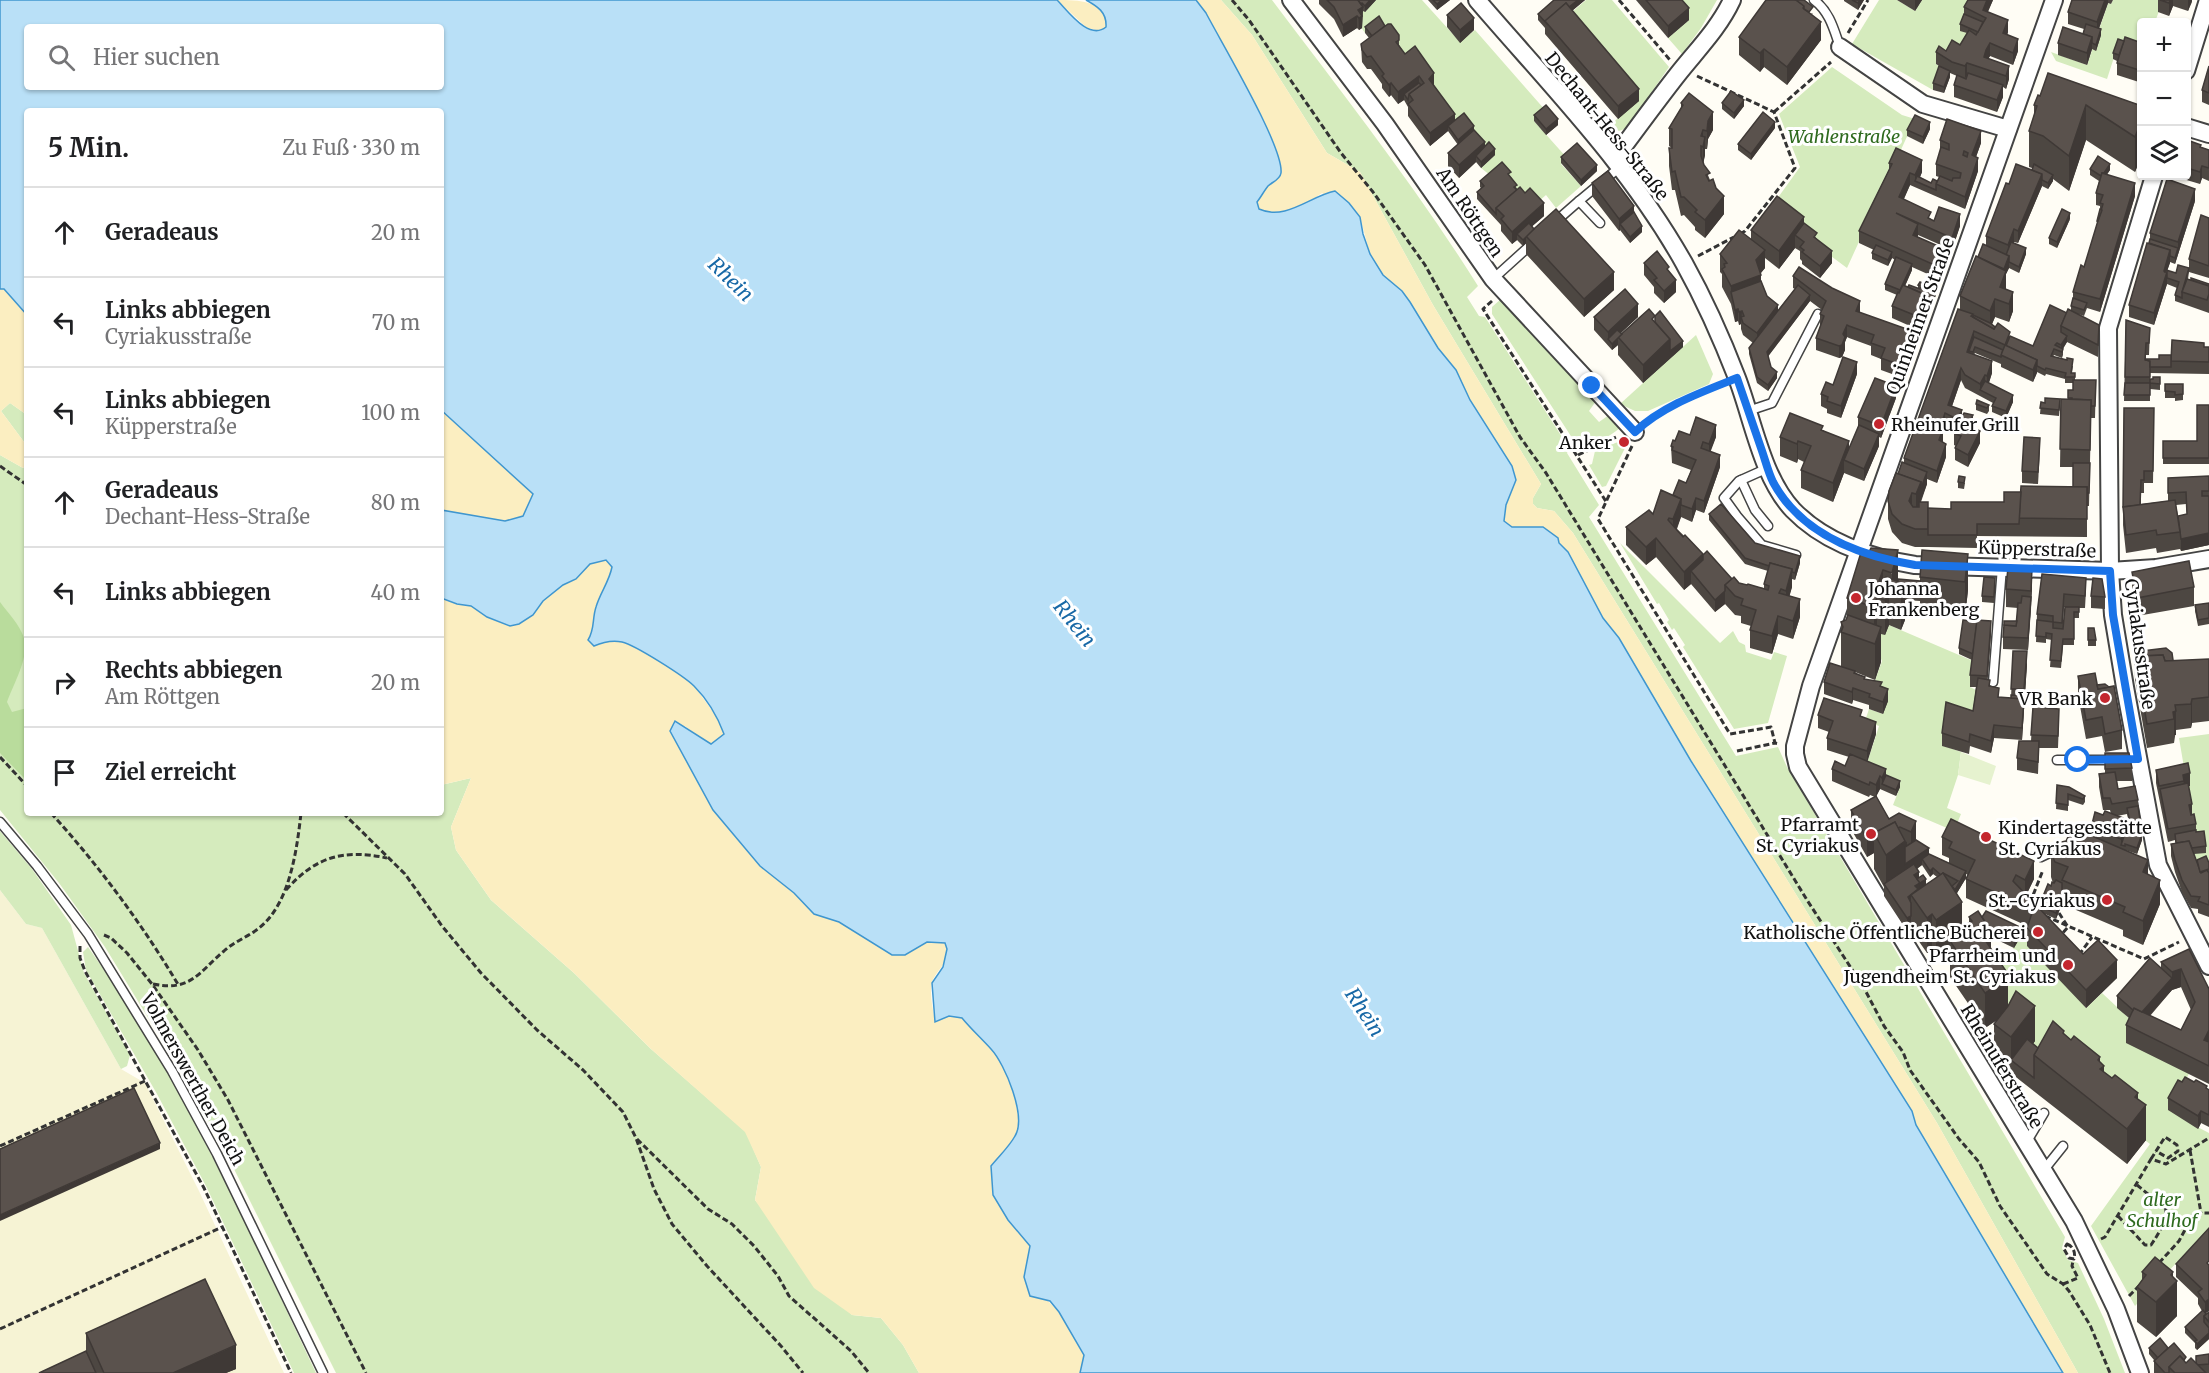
<!DOCTYPE html>
<html lang="de">
<head>
<meta charset="utf-8">
<style>
	body { margin:0; font-family:Merriweather,serif; background:#f2f2f2; color:#202124 }
	.controls { position:absolute; right:18px; top:18px; display:grid; overflow:hidden; border-radius:6px; box-shadow:0 2px 4px #0004 }
	.controls button { width:54px; height:54px; display:grid; place-items:center; padding:0; border:0; border-bottom:2px solid #e0e0e0; background:#fff; color:#202124; font:30px sans-serif }
	.stop { position:absolute; width:18px; height:18px; margin:-14px; border:4px solid #1a73e8; border-radius:50%; background:#fff }
	.stop.end { background:#1a73e8; border-color:#fff; box-shadow:0 2px 6px #0008 }
	.list { margin:0; padding:0; list-style:none }
	h2 { display:flex; justify-content:space-between; align-items:center; height:78px; margin:0; padding:0 24px; font-size:26px }
	h2 small { font-size:20px; font-weight:400; color:#757577 }
	.list li { display:grid; grid-template-columns:39px 1fr auto; gap:18px; align-items:center; box-sizing:border-box; height:90px; padding:0 24px; border-top:2px solid #e0e0e0 }
	.list b { display:block; font-size:22px; white-space:nowrap }
	.list p { margin:0; font-size:20px; white-space:nowrap; color:#757577 }
	.list em { font-size:20px; font-style:normal; color:#757577 }
	.icon { flex:none; width:33px; height:33px; fill:none; stroke:currentColor; stroke-width:2; stroke-linecap:round; stroke-linejoin:round }
	.map { position:relative; flex:none; width:2209px; height:1373px; overflow:hidden }
	.search { position:absolute; background:#fff; box-shadow:0 2px 4px #0004; left:24px; top:24px; width:420px; height:66px; display:flex; align-items:center; gap:15px; box-sizing:border-box; padding:0 21px; border-radius:6px; color:#757577; font-size:22px }
	.panel { position:absolute; background:#fff; box-shadow:0 2px 4px #0004; left:24px; top:108px; width:420px; height:708px; border-radius:6px }
	.map>svg:first-child { display:block }
	.farmland { fill:#f6f3d4 }
	.green { fill:#d5ebbd }
	.forest { fill:#b9dc9c }
	.sand { fill:#fbeec1 }
	.pitch { fill:#e6f2cf }
	.water { fill:#b9e0f7; stroke:#3f96cf; stroke-width:1.5; fill-rule:evenodd }
	.lines { fill:none; stroke-linecap:round; stroke-linejoin:round }
	.lane-casing { stroke:#444; stroke-width:11 }
	.street-casing { stroke:#444; stroke-width:20 }
	.path { stroke:#333; stroke-width:3; stroke-dasharray:6 3; stroke-linecap:butt }
	.lane { stroke:#fff; stroke-width:8 }
	.street { stroke:#fff; stroke-width:16 }
	.wall { fill:#4d4742; fill-rule:evenodd }
	.shaded-wall { fill:#3f3936 }
	.building { fill:#5a524d; stroke:#3f3936; stroke-width:1.5; fill-rule:evenodd }
	.route { stroke:#1a73e8; stroke-width:8 }
	.poi-dot { fill:#c4262e; stroke:#fff; stroke-width:2 }
	.labels { text-anchor:middle; dominant-baseline:central; stroke-width:6; stroke-linejoin:round; paint-order:stroke }
	.street-label { font-size:18px; fill:#111; stroke:#fff }
	.park-label { font-size:18px; font-style:italic; fill:#2f6b1f; stroke:#fff }
	.poi-label { font-size:18px; fill:#111; stroke:#fff; text-anchor:end }
	.water-label { font-size:20px; font-style:italic; fill:#1768a6; stroke:#fff }
</style>
</head>
<body>
<div class="map">
<svg width="2209" height="1373" viewBox="0 0 2209 1373">
	<rect width="100%" height="100%" fill="#fffdf5"/>
	<!-- farmland -->
	<polygon class="farmland" points="0,890 26,924 42,928 121,1069 145,1083 199,1191 284,1373 0,1373"/>
	<!-- green -->
	<g class="green">
		<path d="M1221,0H1272C1343,94 1416,187 1478,286L1467,297L1479,316L1485,317L1569,448L1567,453L1599,505L1589,517L1736,756L1778,747L1787,767L2065,1237L2062,1248L2068,1260L2078,1263L2104,1319L2125,1373H2078L1937,1123L1573,533L1554,511L1537,508L1533,504V498L1541,484L1433,305L1360,172L1327,153L1252,35Z"/>
		<polygon points="1376,0 1422,0 1460,42 1475,30 1546,111 1534,121 1567,158 1561,164 1581,186 1556,208 1546,195 1538,202 1520,199 1481,168 1495,155 1484,153 1455,126 1405,66 1379,22 1365,33 1358,23 1362,9 1365,12"/>
		<polygon points="1586,0 1612,0 1669,67 1627,128 1619,131 1610,125 1638,101 1572,12"/>
		<polygon points="1672,0 1717,0 1701,28 1682,54 1668,38 1689,20"/>
		<polygon points="1879,0 1897,0 1915,11 1922,0 1973,0 1981,39 1936,64 1942,68 1933,90 1852,44"/>
		<polygon points="2113,0 2163,0 2155,22 2142,22 2141,55 2118,45 2107,79 2056,61 2051,52 2087,65 2108,3 2111,4"/>
		<polygon points="1832,67 1902,115 1915,119 1847,268 1769,210 1800,167 1779,114"/>
		<path d="M1501,299L1596,401L1589,411L1599,422L1609,415L1620,428C1607,438 1593,447 1576,444L1492,314V307Z"/>
		<polygon points="1696,335 1713,374 1709,384 1648,411 1635,411 1620,404"/>
		<polygon points="10,403 27,415 27,446 1,411"/>
		<polygon points="1618,442 1625,448 1606,486 1602,487 1589,465 1592,464 1595,451"/>
		<polygon points="0,455 23,468 27,465 27,813 441,813 441,785 471,778 451,827 456,850 491,900 574,973 651,1049 746,1132 761,1167 755,1200 852,1315 881,1318 903,1345 919,1373 336,1373 228,1157 186,1080 105,947 59,883 0,810"/>
		<polygon points="1620,543 1720,643 1733,631 1739,642 1745,645 1746,652 1771,660 1774,652 1787,656 1768,723 1734,729 1683,647 1685,645 1674,628 1672,630 1667,622 1669,620 1659,603 1657,604"/>
		<polygon points="1889,625 1973,661 1970,687 1978,691 1973,723 1942,745 1961,752 1958,775 1947,808 1961,814 1954,831 1893,805 1900,787 1867,763 1879,726 1865,721 1869,709 1883,714 1870,694 1882,661 1873,643"/>
		<polygon points="2209,734 2209,885 2189,854 2196,838 2179,738"/>
		<polygon points="0,831 32,869 71,925 84,973 130,1055 127,1066 121,1069 42,928 26,924 0,890"/>
		<polygon points="2025,925 2086,1008 2102,993 2189,1074 2178,1092 2184,1120 2209,1133 2209,1229 2135,1306 2091,1226 2150,1144 2047,1067 2003,1016 1998,972 2012,951"/>
		<path d="M88,947C182,1078 247,1228 316,1373H294L206,1186L157,1094L86,970L83,952Z"/>
	</g>
	<!-- forest -->
	<path class="forest" d="M0,602C8,613 20,625 24,638C30,656 13,685 7,702L12,712L27,708V781L0,753Z"/>
	<!-- sand -->
	<g class="sand">
		<path d="M1057,0C1077,0 1108,0 1106,27L1101,31L1087,28Z"/>
		<path d="M1196,0H1221L1252,35L1327,153L1360,172L1433,305L1541,484L1533,498V504L1537,508L1554,511L1573,533L1937,1123L2078,1373H2063L1916,1125L1912,1111L1691,761L1619,638L1603,618L1568,552L1543,527H1512L1504,521L1506,505L1516,480L1470,400L1456,370L1438,348L1410,302L1402,291L1383,275L1370,254L1360,217L1322,193C1305,205 1280,218 1259,209L1257,202L1266,188L1279,177L1281,172L1263,119L1206,13Z"/>
		<polygon points="0,289 4,289 27,313 27,415 10,403 1,411 27,446 27,465 23,468 0,455"/>
		<polygon points="441,410 533,494 523,516 505,521 441,510"/>
		<path d="M599,560H606L612,567L609,578L596,607L594,631L604,642H623L650,655L681,675L695,687L719,720L724,734L712,744L698,737L685,726L671,731L713,810L760,866L794,893L814,914L839,922L855,931L927,942L945,943C951,964 937,968 932,982C929,993 933,1010 935,1021L949,1016L962,1018C971,1029 981,1038 991,1049C1005,1064 1027,1117 1015,1136C1009,1147 999,1156 991,1166L993,1195L1008,1220L1030,1246L1024,1277L1059,1312L1084,1356L1080,1373H919L903,1345L881,1318L852,1315L814,1288L755,1200L761,1167L745,1132L651,1049L574,973L491,900L456,850L451,827L471,778L441,785V598L457,604L471,606L486,617L510,626L519,624L533,615L543,601L563,585L576,579L590,564Z"/>
	</g>
	<!-- pitch -->
	<polygon class="pitch" points="1961,752 1996,766 1990,785 1958,775"/>
	<!-- water -->
	<path class="water" d="M0,0H1057C1068,11 1089,41 1106,27C1107,12 1097,6 1086,0H1196L1206,13C1221,42 1284,147 1281,173C1280,180 1272,182 1268,186C1264,191 1261,197 1257,202L1259,209C1286,221 1310,196 1335,191L1349,203L1360,217L1363,234L1370,254L1383,275L1402,291L1410,302L1438,348L1456,370L1470,400L1512,466L1516,480L1506,505L1504,521L1512,527H1543L1558,538L1559,543L1568,552L1603,618L1619,638L1691,761L1912,1111L1916,1125L2063,1373H1080L1084,1355L1059,1312L1050,1301L1030,1296L1024,1277L1030,1246L1008,1220L993,1195L991,1166C999,1156 1009,1147 1015,1136C1027,1117 1005,1064 991,1049C981,1038 971,1029 962,1018L949,1016L935,1022L932,983L943,967L947,949L945,943L927,942L905,955H892L839,922L814,914L794,893L760,866L713,810L670,731L675,721L711,744L724,734C718,718 707,699 694,686C684,676 635,645 622,642C612,640 603,642 594,646L588,640C595,629 592,619 596,607C600,593 609,582 612,567L606,560L590,564L576,579L563,585L543,601L533,615L519,624L510,626L487,617L471,606L457,604L441,598V510L505,521L523,516L533,494L441,410V111H27V315L4,289H0ZM27,27H441V87H27Z"/>
	<g class="lines">
		<!-- lane casing -->
		<g class="lane-casing">
			<g id="lane">
				<path d="M1814,0C1830,12 1834,30 1840,47"/>
				<polyline points="1579,201 1620,167"/>
				<polyline points="1555,222 1579,201 1600,223"/>
				<polyline points="1493,279 1535,241"/>
				<polyline points="1748,411 1772,403 1818,314"/>
				<polyline points="1768,468 1739,481 1724,498 1737,516 1762,545 1796,555"/>
				<polyline points="1741,480 1755,510 1768,526"/>
				<polyline points="1993,682 2002,567"/>
				<polyline points="2057,760 2114,760"/>
				<polyline points="0,822 37,866 88,934 172,1071 217,1154 323,1373"/>
				<polyline points="2041,857 2062,847"/>
				<polyline points="2026,1143 2044,1113"/>
				<polyline points="2043,1171 2063,1146"/>
			</g>
		</g>
		<!-- street casing -->
		<g class="street-casing">
			<g id="street">
				<polyline points="1291,0 1385,124 1493,279 1635,432"/>
				<path d="M1477,0C1549,84 1629,165 1684,263C1704,299 1722,339 1737,378C1753,420 1762,477 1793,510C1825,543 1871,558 1915,565L2110,571L2156,568L2209,559"/>
				<polyline points="2054,0 1811,686 1795,746 1795,754 1798,767 2074,1221 2116,1309 2140,1373"/>
				<polyline points="1840,47 1923,104 2008,129"/>
				<polyline points="2186,71 2208,0"/>
				<polyline points="2186,127 2209,134"/>
				<path d="M1614,159C1635,131 1656,102 1678,74C1697,50 1719,28 1732,0"/>
				<polyline points="2154,176 2108,328 2110,571 2113,615 2125,687 2158,865 2209,966"/>
			</g>
		</g>
		<!-- path -->
		<g class="path">
			<polyline points="1232,0 1249,20 1341,153 1373,192 1425,265 1520,437 1546,473 1807,900 1864,988 1884,1026 1903,1052 1910,1070 1959,1139 1979,1162 2000,1206 2047,1274 2063,1284 2069,1291 2090,1325 2110,1373"/>
			<polyline points="1619,0 1670,60"/>
			<polyline points="1848,33 1868,0"/>
			<polyline points="1697,76 1774,112 1795,168 1745,231 1740,234"/>
			<polyline points="1774,112 1831,62"/>
			<polyline points="1698,256 1734,237"/>
			<polyline points="1492,301 1483,309 1607,503"/>
			<polyline points="1647,421 1661,412 1722,385"/>
			<polyline points="1632,446 1598,519 1730,734 1771,727 1775,743 1780,744"/>
			<polyline points="1578,455 1616,437"/>
			<polyline points="0,466 27,485"/>
			<polyline points="1737,751 1775,743"/>
			<polyline points="0,757 27,786"/>
			<path d="M51,813C100,867 142,924 179,986"/>
			<polyline points="343,813 405,874 442,926 481,973 537,1030 583,1070 623,1112 636,1138 654,1189 672,1224 707,1266 781,1346 803,1373"/>
			<path d="M286,890C316,856 344,849 387,858"/>
			<polyline points="2030,903 2043,870"/>
			<polyline points="2059,913 2068,927 2061,935"/>
			<polyline points="2045,916 2144,959 2179,942"/>
			<polyline points="104,935 111,938 127,953 152,984 198,1050 228,1100 366,1373"/>
			<polyline points="80,946 80,958 85,971 204,1188 291,1373"/>
			<polyline points="2079,955 2092,937"/>
			<path d="M153,984C191,992 199,972 224,951C235,941 248,937 259,928C290,904 297,849 301,813"/>
			<polyline points="637,1139 708,1209 732,1224 754,1246 778,1276 789,1296 851,1351 869,1373"/>
			<polyline points="0,1146 145,1081"/>
			<polyline points="2190,1150 2201,1213"/>
			<polyline points="2151,1159 2165,1137 2177,1145 2178,1151 2168,1158 2156,1151"/>
			<path d="M2118,1216L2145,1245H2151C2159,1233 2165,1224 2166,1209L2137,1185"/>
			<polyline points="2101,1239 2105,1237 2151,1159 2166,1164 2209,1138"/>
			<path d="M2067,1244C2073,1246 2076,1253 2074,1259L2069,1258L2064,1249Z"/>
			<polyline points="2159,1263 2179,1241 2194,1213 2209,1213"/>
			<polyline points="2063,1284 2078,1278 2072,1266 2073,1261"/>
			<polyline points="2129,1296 2139,1286"/>
			<polyline points="0,1329 222,1227"/>
		</g>
		<!-- lane -->
		<use href="#lane" class="lane"/>
		<!-- street -->
		<use href="#street" class="street"/>
	</g>
	<!-- wall -->
	<g class="wall">
		<polygon points="1319,0 1376,0 1365,12 1363,11 1362,28 1359,30 1357,28 1343,37 1334,19 1319,4"/>
		<polygon points="1428,0 1450,0 1437,10"/>
		<polygon points="1554,0 1585,0 1572,11 1639,101 1618,119 1545,34 1545,28 1538,20 1538,14"/>
		<polygon points="1636,0 1682,0 1689,20 1668,38"/>
		<polygon points="1844,0 1864,0 1858,10 1844,1"/>
		<polygon points="1897,0 1922,0 1915,11"/>
		<polygon points="1993,0 1988,12 2008,32 2007,35 2018,51 2013,65 1990,56 1988,59 2009,79 2006,89 2003,87 2003,97 1997,112 1954,97 1954,85 1957,76 1950,73 1950,77 1944,93 1933,90 1933,83 1941,67 1936,64 1936,52 1946,51 1960,45 1967,33 1960,31 1960,24 1964,14 1964,7"/>
		<polygon points="2072,0 2113,0 2111,4 2108,3 2099,28 2101,35 2096,51 2092,49 2087,65 2058,55 2058,43 2083,34 2084,29 2068,24 2068,12"/>
		<polygon points="2158,0 2192,0 2192,2 2188,11 2173,6 2169,16 2158,12"/>
		<polygon points="1813,13 1812,14 1821,40 1787,85 1764,67 1760,72 1739,55 1739,37"/>
		<polygon points="1447,15 1474,30 1460,43 1447,27"/>
		<polygon points="1385,26 1399,35 1399,45 1405,54 1434,85 1434,86 1455,121 1474,130 1485,147 1495,155 1481,168 1476,162 1459,178 1448,166 1448,153 1458,145 1448,131 1430,146 1408,116 1408,107 1404,100 1398,104 1391,95 1389,97 1382,88 1382,84 1371,69 1367,69 1362,62 1361,44 1369,38 1365,33 1365,27"/>
		<polygon points="2124,41 2142,43 2142,83 2117,75 2117,61 2113,59 2113,53"/>
		<polygon points="2209,66 2209,105 2202,102 2202,90"/>
		<path d="M2040,96L2142,106V163L2139,162L2135,172L2086,140L2069,191L2053,179V181L2048,189L2042,186L2018,243L2014,242L2013,243L2026,254L2019,273L2009,268L2006,274V289L2013,311L2009,322L1995,317L1992,324L2010,337L2033,346L2067,313L2071,310V306L2073,298V292L2084,267L2097,226V221L2100,210V206L2096,205V193L2099,181L2090,175V169L2110,170L2107,174L2135,196L2100,312L2087,308L2084,316L2078,314L2099,337L2098,357L2067,342L2063,349V355L2062,358L2054,355L2053,357L2073,366L2072,373H2075V380H2096L2095,418H2091L2089,506H2087V537L1977,536V548L1928,547V544V547H1915L1902,543L1892,532L1888,519V501L1898,474L1904,463V458L1960,308V296L1978,257L1986,246V236L2009,184L2032,170V168L2029,167V131L2034,115V105ZM1975,353L2001,364V367L2033,382L2037,372L2045,376L2046,374L2065,379V383H2073V390H2068V399H2061L2060,467H2073V487L2021,492L2004,502L1951,509L1928,508L1921,502L1927,484V479L1937,483L1946,457L1943,442V432L1945,425L1956,430L1954,433V445L1956,446L1955,448V460L1968,467L1980,443L1970,426L1973,421L1962,416L1952,406L1961,380L1965,388L1993,403L1992,406V412L2006,418L2013,402L1989,383L1992,373L1974,355Z"/>
		<polygon points="1681,103 1713,130 1708,139 1707,149 1705,149 1705,155 1703,163 1724,214 1705,238 1695,230 1695,227 1684,215 1681,216 1675,190 1672,190 1669,166 1669,148 1672,148 1669,146 1669,128 1681,108"/>
		<polygon points="1722,103 1744,106 1734,119 1722,109"/>
		<polygon points="1534,115 1558,125 1546,135 1534,121"/>
		<polygon points="1775,128 1751,160 1738,150 1738,144"/>
		<polygon points="1930,129 1923,144 1907,136 1907,130"/>
		<polygon points="1940,140 1981,143 1976,157 1978,171 1965,209 1910,185 1904,199 1934,221 1960,226 1952,250 1918,235 1917,237 1947,262 1941,280 1912,267 1912,270 1905,286 1918,289 1918,285 1936,295 1930,309 1928,308 1919,330 1892,318 1892,306 1897,295 1885,290 1885,284 1895,260 1892,258 1888,266 1872,259 1872,253 1874,250 1859,243 1859,231 1889,170 1889,163 1922,172 1920,177 1931,183 1937,181 1939,177 1936,176 1936,164 1940,151"/>
		<polygon points="2187,140 2201,147 2209,150 2209,181 2202,178 2200,184 2173,176 2187,176"/>
		<polygon points="1561,157 1597,171 1581,186 1561,163"/>
		<polygon points="1511,177 1517,189 1544,216 1532,226 1534,229 1614,290 1584,317 1526,254 1526,243 1523,246 1517,240 1512,244 1501,231 1501,225 1477,199 1477,192 1481,188 1480,187 1480,181"/>
		<polygon points="1592,183 1634,212 1642,232 1630,243 1620,230 1619,231 1592,196"/>
		<polygon points="2195,201 2175,264 2170,262 2167,271 2176,273 2189,268 2189,259 2209,218 2209,278 2189,272 2188,279 2209,284 2209,313 2175,301 2175,295 2177,288 2167,284 2154,325 2129,317 2129,305 2150,239 2150,233"/>
		<polygon points="2070,219 2057,248 2049,244 2049,238"/>
		<polygon points="1804,223 1817,239 1832,263 1820,278 1802,264 1802,261 1800,259 1800,251 1795,248 1779,269 1765,258 1765,268 1761,273 1761,281 1767,296 1778,310 1795,289 1793,288 1793,276 1915,344 1903,378 1881,370 1881,359 1871,355 1871,346 1849,338 1847,337 1845,342 1845,350 1842,357 1839,358 1816,350 1816,338 1820,327 1820,314 1822,310 1810,301 1768,356 1771,367 1777,378 1768,391 1757,383 1749,354 1749,348 1753,343 1743,335 1741,329 1741,324 1739,325 1738,321 1735,322 1731,304 1722,287 1722,274 1720,272 1720,254 1751,239 1751,230"/>
		<polygon points="1644,263 1676,292 1664,303 1654,293 1654,287 1644,275"/>
		<polygon points="1594,317 1638,317 1621,333 1683,347 1643,383 1618,355 1618,345 1612,350 1594,330"/>
		<polygon points="2126,320 2150,328 2149,355 2146,355 2146,359 2159,359 2204,347 2209,347 2209,374 2150,373 2150,379 2160,383 2160,390 2150,389 2150,401 2124,401"/>
		<polygon points="1857,374 1841,418 1827,413 1827,409 1821,406 1821,394 1833,385"/>
		<polygon points="2165,384 2183,384 2183,400 2175,401 2175,398 2165,398"/>
		<polygon points="1896,398 1881,438 1879,437 1879,446 1864,481 1844,473 1833,502 1801,488 1801,470 1804,462 1798,459 1797,463 1780,456 1780,437 1823,430 1849,448 1858,427 1858,417"/>
		<polygon points="2041,402 2060,405 2059,416 2040,414"/>
		<polygon points="1976,404 1989,405 1989,411 1987,414 1976,410"/>
		<polygon points="2209,405 2209,464 2163,464 2163,441 2197,441"/>
		<path d="M2124,408H2154L2153,483H2144V493H2141V504L2168,501V478L2209,476V545L2181,551L2180,549L2157,553L2156,548L2126,553L2123,525ZM2186,504L2187,514L2178,516L2176,505Z"/>
		<polygon points="1690,435 1716,437 1710,451 1720,467 1704,513 1696,510 1692,522 1681,517 1677,529 1703,554 1732,579 1739,583 1747,585 1764,588 1764,584 1768,571 1745,564 1709,520 1709,514 1755,543 1800,563 1795,580 1792,579 1792,587 1789,596 1800,617 1793,639 1778,634 1772,654 1750,648 1750,630 1751,626 1741,623 1741,616 1735,615 1725,604 1715,612 1691,584 1684,590 1656,557 1646,565 1626,545 1626,527 1653,514 1686,483 1691,470 1672,463 1671,446 1675,441"/>
		<polygon points="2040,450 2038,484 2022,483 2022,471"/>
		<polygon points="1958,482 1965,483 1964,489 1958,488"/>
		<polygon points="1869,552 1898,580 1920,581 1920,577 1968,554 1968,590 1965,617 1920,612 1920,601 1905,600 1905,620 1901,630 1889,625 1885,635 1881,634 1881,662 1875,680 1855,672 1865,679 1882,687 1888,701 1883,714 1869,709 1869,705 1853,700 1852,704 1824,694 1824,682 1841,666 1841,622 1846,620 1847,616 1847,598"/>
		<polygon points="2132,572 2194,587 2194,606 2137,616 2132,590"/>
		<path d="M2042,574L2086,590L2085,608H2079V618H2074V645H2063L2061,668L2050,667L2052,640L2046,639V643L2036,642L2037,614ZM2064,607H2069L2063,629Z"/>
		<polygon points="1995,584 1994,603 1982,602 1982,596"/>
		<polygon points="2032,587 2028,650 2003,649 2003,637 2017,621 2018,608 2006,607 2006,589"/>
		<polygon points="2091,596 2105,597 2105,609 2091,608"/>
		<polygon points="2209,603 2209,624 2198,626 2195,611 2195,605"/>
		<polygon points="2088,628 2096,640 2096,646 2088,646"/>
		<polygon points="1991,633 1987,680 1990,686 1999,697 2011,698 2013,651 2027,664 2022,740 1994,738 1991,753 1970,746 1969,754 1942,746 1942,733 1973,711 1976,687 1970,687 1970,675 1972,660 1959,654 1959,648"/>
		<polygon points="2134,652 2173,661 2209,659 2209,721 2192,723 2191,728 2176,730 2174,743 2147,748 2135,679"/>
		<polygon points="2078,676 2097,685 2122,730 2122,749 2105,752 2102,736 2086,739 2078,695"/>
		<polygon points="2033,707 2045,708 2059,721 2058,748 2039,748 2038,774 2017,770 2017,758 2031,741"/>
		<path d="M1818,715L1862,717L1876,734L1867,761L1886,775L1900,787L1896,796L1880,789L1876,796L1889,819L1899,813L1916,840L1929,854L1949,863V858L1942,855V837L1982,839L2034,879L2026,895L2039,908V906L2053,883L2051,877V853L2082,836H2091V828L2103,815L2111,814L2110,810H2103L2099,787V774L2105,773V753L2132,768V781H2117L2118,789L2138,800L2140,826L2130,828L2127,814L2117,816L2123,820L2127,828L2142,840L2137,854L2125,850L2148,875L2160,904L2143,945L2123,936V930L2062,904L2056,919L2045,914L2083,954L2117,978L2086,1008L2027,946V927L2025,925L1966,898V879L1968,875L1966,874V878L1957,893L1962,927L1969,922V917H1982L2022,934L2014,948L1991,937V949L2008,1006L2035,1041L2033,1044L2038,1048L2064,1034L2100,1063L2104,1072L2138,1099L2146,1140L2127,1164L1994,1060V1024L1997,1020L1985,1028L1950,977V946L1936,955L1932,950L1927,953L1911,930V928L1907,931L1884,896V887L1874,869V853L1867,857L1851,829V810L1875,797L1870,795L1869,797L1832,781V769L1845,766L1849,757L1827,750V738L1829,732L1818,728ZM1922,865L1930,877L1933,874L1937,877L1926,885L1919,878L1917,869Z"/>
		<polygon points="2188,763 2190,786 2188,786 2192,815 2196,824 2196,832 2206,846 2206,853 2194,854 2197,862 2209,863 2209,917 2198,913 2198,909 2191,908 2182,892 2175,872 2171,856 2171,844 2176,843 2175,840 2168,842 2156,783 2156,770"/>
		<polygon points="2057,785 2085,796 2085,802 2083,805 2068,800 2068,811 2056,809"/>
		<path d="M2189,949L2209,989V1084L2126,1043V1025L2129,1018L2117,1008V996L2161,968V962ZM2181,987L2191,1010L2181,1030L2150,1016L2172,990Z"/>
		<polygon points="2182,1082 2209,1090 2209,1127 2201,1123 2198,1129 2168,1110 2168,1098"/>
		<polygon points="2209,1228 2206,1314 2209,1312 2209,1339 2197,1350 2195,1348 2195,1343 2185,1333 2185,1327 2202,1311 2198,1304 2198,1298 2176,1277 2176,1264"/>
		<polygon points="2142,1272 2173,1277 2177,1316 2156,1337 2137,1322 2137,1287 2142,1280"/>
		<polygon points="86,1333 236,1369 226,1373 39,1373 86,1351"/>
		<polygon points="2149,1348 2168,1348 2186,1363 2196,1363 2209,1354 2209,1373 2154,1373 2154,1360 2149,1354"/>
	</g>
	<!-- shaded-wall -->
	<g class="shaded-wall">
		<polygon points="1370,0 1376,0 1365,12 1365,6"/>
		<polygon points="1442,0 1450,0 1437,10 1437,4"/>
		<polygon points="1578,0 1585,0 1551,28 1548,25"/>
		<polygon points="1860,0 1864,0 1858,10 1858,3"/>
		<polygon points="1915,0 1922,0 1915,11"/>
		<polygon points="1987,0 1993,0 1985,17 1983,10"/>
		<polygon points="2105,0 2108,0 2108,3 2097,34 2097,22"/>
		<polygon points="2170,0 2173,0 2173,6 2169,16 2169,3"/>
		<polygon points="2188,0 2192,0 2188,11"/>
		<polygon points="1362,3 1362,8 1363,7 1362,28 1359,30 1358,6"/>
		<polygon points="1689,8 1689,20 1668,38 1668,26"/>
		<polygon points="1357,16 1357,28 1343,37 1343,25"/>
		<polygon points="1474,18 1474,30 1460,43 1460,30"/>
		<polygon points="2008,20 2008,32 2003,46 2003,33"/>
		<polygon points="1821,22 1821,40 1787,85 1787,67"/>
		<polygon points="2101,29 2101,35 2096,51 2096,45"/>
		<polygon points="2092,37 2092,49 2087,65 2087,53"/>
		<polygon points="2018,39 2018,51 2013,65 2013,53"/>
		<polygon points="1990,43 1990,56 1986,63 1984,70 1984,57 1986,50"/>
		<polygon points="1764,49 1764,67 1760,72 1760,53"/>
		<polygon points="1967,63 1967,75 1965,78 1965,66"/>
		<polygon points="2009,66 2009,79 2006,89 2006,76"/>
		<polygon points="1950,71 1950,77 1944,93 1944,87"/>
		<polygon points="1434,73 1434,85 1429,92 1429,79"/>
		<polygon points="1419,76 1419,89 1404,94 1404,100 1398,104 1398,92"/>
		<polygon points="1391,83 1391,95 1389,97 1389,85"/>
		<polygon points="2003,85 2003,97 1997,112 1997,100"/>
		<polygon points="1639,89 1639,101 1618,119 1618,106"/>
		<polygon points="1744,100 1744,106 1734,119 1734,113"/>
		<polygon points="2086,105 2086,140 2069,191 2069,156"/>
		<polygon points="1713,112 1713,130 1708,139 1707,149 1707,131 1708,121"/>
		<polygon points="1455,114 1455,126 1448,126 1448,131 1430,146 1430,133"/>
		<polygon points="1558,119 1558,125 1546,135 1546,129"/>
		<polygon points="1775,122 1775,128 1751,160 1751,154"/>
		<polygon points="1930,122 1930,129 1923,144 1923,137"/>
		<polygon points="1474,126 1474,132 1458,146 1458,140"/>
		<polygon points="2139,127 2139,162 2135,172 2135,137"/>
		<polygon points="1703,130 1703,145 1705,137 1705,155 1703,165 1703,147 1701,136"/>
		<polygon points="1981,131 1981,143 1972,168 1972,155"/>
		<polygon points="1485,142 1485,154 1476,156 1476,162 1459,178 1459,165"/>
		<polygon points="1495,149 1495,155 1481,168 1481,162"/>
		<polygon points="1978,158 1978,171 1965,209 1965,197"/>
		<polygon points="1922,160 1922,172 1918,182 1915,181 1915,175"/>
		<polygon points="2110,164 2110,170 2102,182 2102,176"/>
		<polygon points="1597,165 1597,171 1581,186 1581,180"/>
		<polygon points="2202,166 2202,178 2200,184 2200,172"/>
		<polygon points="1910,173 1910,185 1899,209 1899,197"/>
		<polygon points="2042,174 2042,186 2018,243 2018,231"/>
		<polygon points="2053,175 2053,181 2048,189 2048,183"/>
		<polygon points="2135,183 2135,196 2100,312 2100,299"/>
		<polygon points="2195,189 2195,201 2175,264 2175,258 2178,248 2178,242"/>
		<polygon points="1724,196 1724,214 1705,238 1705,220"/>
		<polygon points="1544,203 1544,216 1520,237 1517,234 1517,240 1512,244 1512,232"/>
		<polygon points="1634,206 1634,218 1620,224 1620,230 1619,231 1619,219"/>
		<polygon points="2070,213 2070,219 2057,248 2057,242"/>
		<polygon points="1960,214 1960,226 1952,250 1952,238"/>
		<polygon points="1804,217 1804,236 1795,235 1795,248 1779,269 1779,251"/>
		<polygon points="1918,224 1918,236 1913,247 1913,235"/>
		<polygon points="1642,226 1642,232 1630,243 1630,237"/>
		<polygon points="2014,229 2014,242 2008,257 2008,245"/>
		<polygon points="1526,236 1526,243 1523,246 1523,240"/>
		<polygon points="2026,248 2026,254 2019,273 2019,267"/>
		<polygon points="1765,250 1765,268 1758,276 1761,275 1761,293 1731,292 1731,286 1756,260"/>
		<polygon points="1947,250 1947,262 1941,280 1941,268"/>
		<polygon points="2170,250 2170,263 2166,274 2167,272 2167,284 2154,325 2154,313 2164,271"/>
		<polygon points="1832,251 1832,263 1820,278 1820,266"/>
		<polygon points="1892,252 1892,258 1888,266 1888,260"/>
		<polygon points="2009,256 2009,268 2006,274 2006,289 2002,301 2000,287 2002,274"/>
		<polygon points="1912,264 1912,270 1900,297 1900,290"/>
		<polygon points="1614,272 1614,290 1584,317 1584,299"/>
		<polygon points="1676,280 1676,292 1664,303 1664,291"/>
		<polygon points="1936,289 1936,295 1930,309 1930,303"/>
		<polygon points="2013,292 2013,311 2009,322 2009,304"/>
		<polygon points="1810,295 1810,301 1767,358 1767,352"/>
		<polygon points="1928,296 1928,308 1919,330 1919,317"/>
		<polygon points="1995,299 1995,317 1990,329 1990,311"/>
		<polygon points="1860,301 1860,313 1856,311"/>
		<polygon points="1638,304 1638,317 1611,342 1608,339 1608,332"/>
		<polygon points="1778,305 1778,317 1757,345 1757,333"/>
		<polygon points="1738,309 1738,321 1735,322 1735,310"/>
		<polygon points="1742,311 1741,324 1739,325 1739,312"/>
		<polygon points="1847,325 1847,337 1845,342 1845,350 1842,357 1839,358 1839,346"/>
		<polygon points="1974,331 1974,343 1969,351 1969,357 1967,352"/>
		<polygon points="1915,332 1915,344 1903,378 1903,366"/>
		<polygon points="2067,336 2067,342 2061,351 2061,345"/>
		<polygon points="1618,339 1618,345 1612,350 1612,344"/>
		<polygon points="1670,339 1683,341 1683,347 1643,383 1643,365"/>
		<polygon points="2037,360 2037,373 2033,382 2033,370"/>
		<polygon points="1992,361 1992,373 1987,388 1987,376"/>
		<polygon points="1857,362 1857,374 1841,418 1841,406"/>
		<polygon points="1961,368 1961,380 1949,415 1948,405"/>
		<polygon points="1777,372 1777,378 1768,391 1768,385"/>
		<polygon points="1985,375 1985,387 1980,390 1980,384"/>
		<polygon points="1896,386 1896,398 1881,438 1881,426"/>
		<polygon points="2013,395 2013,402 2006,418 2006,411"/>
		<polygon points="1962,410 1962,423 1957,425 1957,419"/>
		<polygon points="1945,413 1945,425 1943,432 1943,442 1939,453 1940,428"/>
		<polygon points="1973,415 1973,421 1967,432 1967,426"/>
		<polygon points="1716,425 1716,437 1709,456 1709,444"/>
		<polygon points="1980,431 1980,443 1968,467 1968,455"/>
		<polygon points="1879,434 1879,446 1864,481 1864,469"/>
		<polygon points="1798,441 1798,459 1797,463 1797,444"/>
		<polygon points="1849,441 1849,460 1844,460 1844,473 1833,502 1833,483"/>
		<polygon points="1946,444 1946,457 1937,483 1937,471"/>
		<polygon points="1720,455 1720,467 1704,513 1704,501"/>
		<polygon points="1927,472 1927,484 1916,513 1916,494 1921,482"/>
		<polygon points="1912,493 1912,511 1909,501"/>
		<polygon points="1696,498 1696,510 1692,522 1692,509"/>
		<polygon points="1681,499 1681,517 1673,537 1673,519"/>
		<polygon points="2209,533 2209,545 2181,551 2181,539"/>
		<polygon points="1656,538 1656,557 1646,565 1646,547"/>
		<polygon points="1898,550 1898,586 1892,591 1892,573"/>
		<polygon points="1703,554 1703,573 1691,571 1691,584 1684,590 1684,572"/>
		<polygon points="1968,554 1968,590 1965,617 1965,582"/>
		<polygon points="1800,556 1800,563 1795,580 1795,573"/>
		<polygon points="2032,568 2032,587 2031,609 2031,591"/>
		<polygon points="1792,569 1792,587 1786,609 1786,591"/>
		<polygon points="1883,570 1883,599 1879,581"/>
		<polygon points="1905,584 1905,620 1901,630 1901,595"/>
		<polygon points="1889,590 1889,625 1885,635 1885,600"/>
		<polygon points="1725,591 1725,604 1715,612 1715,600"/>
		<polygon points="1877,597 1877,632 1874,643 1874,607"/>
		<polygon points="2031,597 2031,609 2028,650 2028,638"/>
		<polygon points="1800,599 1800,617 1793,639 1793,621"/>
		<polygon points="1778,616 1778,634 1772,654 1772,636"/>
		<polygon points="1991,621 1991,633 1987,688 1987,676"/>
		<polygon points="1881,627 1881,662 1875,680 1875,644"/>
		<polygon points="2027,651 2027,664 2022,740 2022,728"/>
		<polygon points="1853,688 1853,700 1852,704 1852,692"/>
		<polygon points="1888,689 1888,701 1883,714 1883,702"/>
		<polygon points="2192,699 2192,723 2191,728 2191,704"/>
		<polygon points="2176,711 2176,735 2174,735 2174,719 2173,712"/>
		<polygon points="1876,722 1876,734 1867,763 1867,751"/>
		<polygon points="1994,725 1994,738 1991,753 1991,741"/>
		<polygon points="1886,769 1886,781 1882,784 1882,778"/>
		<polygon points="2190,773 2190,786 2184,787 2183,775"/>
		<polygon points="1880,776 1880,789 1876,797 1876,785"/>
		<polygon points="1900,781 1900,787 1896,796 1896,790"/>
		<polygon points="2192,804 2192,816 2189,817 2189,805"/>
		<polygon points="1916,821 1916,839 1911,850 1911,832"/>
		<polygon points="2127,822 2127,834 2121,845 2121,839"/>
		<polygon points="2142,834 2142,840 2137,854 2137,848"/>
		<polygon points="1874,835 1874,853 1867,857 1867,839"/>
		<polygon points="1905,841 1907,842 1907,848 1929,848 1929,860 1922,859 1922,865 1887,889 1886,886 1886,855"/>
		<polygon points="2148,860 2148,884 2143,872"/>
		<polygon points="2034,861 2034,879 2025,898 2025,880"/>
		<polygon points="1933,868 1933,874 1930,877 1930,871"/>
		<polygon points="1966,871 1966,878 1951,903 1951,897"/>
		<polygon points="1919,872 1919,884 1926,879 1926,885 1911,895 1911,907 1908,897 1914,875"/>
		<polygon points="2160,880 2160,904 2143,945 2143,921"/>
		<polygon points="2062,898 2062,904 2056,919 2056,913"/>
		<polygon points="1962,902 1962,937 1962,933 1959,929 1959,939 1950,941 1950,946 1936,955 1936,920"/>
		<polygon points="1932,914 1932,950 1927,953 1927,918"/>
		<polygon points="1911,916 1911,928 1907,931 1907,918"/>
		<polygon points="2022,928 2022,934 2014,948 2014,942"/>
		<polygon points="1991,931 1991,967 1983,937"/>
		<polygon points="2117,960 2117,978 2086,1008 2086,990"/>
		<polygon points="2181,969 2181,987 2172,990 2139,1027 2139,1015 2172,978 2172,972"/>
		<polygon points="2008,974 2008,1009 2003,1016 1985,1028 1985,993"/>
		<polygon points="2035,1006 2035,1041 2017,1065 2011,1060 2011,1037"/>
		<polygon points="2209,1030 2209,1048 2204,1040"/>
		<polygon points="2100,1057 2100,1069 2104,1066 2104,1101 2098,1060"/>
		<polygon points="2138,1093 2138,1115 2146,1105 2146,1140 2127,1164 2127,1129 2135,1097"/>
		<polygon points="2201,1111 2201,1123 2198,1129 2198,1116"/>
		<polygon points="160,1143 160,1149 0,1221 0,1215"/>
		<polygon points="2173,1272 2173,1285 2177,1281 2177,1316 2156,1337 2156,1302"/>
		<polygon points="2209,1299 2209,1311 2205,1314 2205,1302"/>
		<polygon points="2209,1333 2209,1339 2197,1350 2197,1344"/>
		<polygon points="236,1345 236,1369 226,1373 173,1373"/>
	</g>
	<!-- building -->
	<g class="building">
		<polygon points="1327,0 1358,0 1363,7 1358,10 1362,16 1359,18 1357,16 1343,25 1334,7"/>
		<polygon points="1358,0 1370,0 1365,6 1362,3 1361,4"/>
		<polygon points="1433,0 1442,0 1437,4"/>
		<polygon points="1554,0 1578,0 1569,7 1566,3 1545,21 1548,25 1538,14"/>
		<polygon points="1646,0 1682,0 1689,8 1668,26"/>
		<polygon points="1766,0 1796,0 1804,6 1803,8 1821,22 1787,67 1764,49 1760,53 1739,37"/>
		<polygon points="1796,0 1804,0 1813,7 1809,12 1804,9 1804,6"/>
		<polygon points="1852,0 1860,0 1858,3"/>
		<polygon points="1968,0 1987,0 1983,10 2008,20 2003,33 2018,39 2013,53 1990,43 1986,50 1984,57 2009,66 2006,76 1967,63 1965,66 1952,62 1936,52 1939,46 1946,51 1952,40 1960,45 1969,30 1976,35 1986,18 1964,7"/>
		<polygon points="2072,0 2105,0 2097,22 2068,12"/>
		<polygon points="2160,0 2170,0 2169,3"/>
		<polygon points="1461,3 1474,18 1460,30 1447,15"/>
		<polygon points="1566,3 1639,89 1618,106 1545,21"/>
		<polygon points="1964,14 1983,22 1978,32 1960,24"/>
		<polygon points="1379,16 1385,26 1372,36 1365,27"/>
		<polygon points="1388,24 1391,24 1399,35 1399,40 1396,42 1405,54 1415,46 1434,73 1429,79 1455,114 1430,133 1408,104 1413,100 1409,94 1424,83 1419,76 1398,92 1391,83 1389,85 1382,76 1384,74 1371,56 1367,57 1362,50 1361,44"/>
		<polygon points="2086,24 2101,29 2096,45 2092,43 2092,37 2083,34"/>
		<polygon points="2063,27 2092,37 2087,53 2058,43"/>
		<polygon points="2125,37 2142,43 2142,71 2117,63"/>
		<polygon points="2118,39 2124,41 2119,55 2113,53"/>
		<polygon points="1939,66 1950,71 1944,87 1933,83"/>
		<polygon points="2209,66 2209,93 2202,90"/>
		<polygon points="1968,73 2003,85 1997,100 1954,85 1957,75 1966,79"/>
		<polygon points="2048,73 2142,106 2142,128 2139,127 2135,137 2086,105 2069,156 2043,136 2029,131 2037,106 2034,105 2038,95 2040,96"/>
		<polygon points="1419,83 1421,85 1409,94 1408,100 1404,94"/>
		<polygon points="1731,91 1744,100 1734,113 1722,103"/>
		<polygon points="1689,93 1713,112 1708,121 1707,131 1703,130 1701,136 1705,137 1703,147 1701,146 1701,156 1704,165 1710,173 1706,175 1709,181 1713,179 1716,188 1724,196 1705,220 1695,212 1697,210 1684,197 1681,197 1675,171 1672,172 1669,148 1672,148 1672,129 1669,128 1683,105 1681,103"/>
		<polygon points="1546,105 1558,119 1546,129 1534,115"/>
		<polygon points="1763,112 1775,122 1751,154 1738,144"/>
		<polygon points="1464,113 1474,126 1458,140 1448,126"/>
		<polygon points="1915,115 1930,122 1923,137 1907,130"/>
		<path d="M1947,119L1981,131L1972,155L1978,158L1965,197L1936,184L1940,176L1952,181L1953,178H1960L1961,173L1936,164L1941,147L1949,150V144L1940,140ZM1964,151L1968,153L1967,157L1963,155Z"/>
		<polygon points="1474,130 1485,142 1459,165 1448,153"/>
		<polygon points="2187,140 2201,145 2200,147 2209,150 2209,168 2202,166 2200,172 2187,168"/>
		<polygon points="1489,142 1495,149 1481,162 1476,156"/>
		<polygon points="1577,143 1597,165 1581,180 1561,157"/>
		<polygon points="1896,148 1922,160 1915,175 1910,173 1899,197 1931,212 1928,218 1934,221 1939,207 1960,214 1952,238 1896,213 1918,224 1913,235 1947,250 1941,268 1859,231 1892,164 1889,163"/>
		<polygon points="2098,156 2110,164 2104,173 2102,173 2101,176 2090,169"/>
		<polygon points="1502,162 1511,172 1508,174 1517,185 1514,187 1517,190 1496,208 1496,214 1477,192 1484,186 1480,181"/>
		<polygon points="2016,164 2042,174 2018,231 2014,229 2008,245 1986,236 2006,183 2009,184"/>
		<polygon points="2034,164 2053,175 2048,183 2042,180 2042,174 2032,170"/>
		<polygon points="1608,171 1634,206 1619,219 1592,183"/>
		<polygon points="2102,173 2135,183 2100,299 2073,292 2081,265 2084,267 2103,204 2100,203 2103,195 2096,193"/>
		<polygon points="1917,176 1931,183 1933,179 1937,181 1936,184 1936,190 1915,181"/>
		<polygon points="2167,179 2195,189 2178,242 2150,233"/>
		<polygon points="1520,187 1525,193 1530,188 1544,203 1512,232 1501,219 1504,216 1496,208"/>
		<polygon points="1777,196 1804,217 1779,251 1751,230"/>
		<polygon points="1556,209 1614,272 1584,299 1526,236"/>
		<polygon points="2062,209 2070,213 2057,242 2049,238"/>
		<polygon points="2100,209 2102,210 2098,221 2097,221"/>
		<polygon points="1634,212 1642,226 1630,237 1620,224"/>
		<polygon points="2201,215 2209,218 2209,266 2189,259"/>
		<polygon points="1529,223 1534,229 1523,240 1517,234"/>
		<polygon points="1804,223 1817,233 1814,237 1832,251 1820,266 1802,252 1804,250 1800,247 1804,242 1795,235"/>
		<polygon points="1739,230 1765,250 1756,260 1761,275 1731,286 1722,269 1725,267 1724,264 1727,263 1720,254"/>
		<polygon points="2150,239 2178,248 2175,258 2170,256 2170,250 2149,243"/>
		<polygon points="2011,242 2026,248 2019,267 2009,262 2009,256 2006,255"/>
		<polygon points="2147,243 2170,250 2164,271 2167,272 2154,313 2129,305"/>
		<polygon points="1983,244 2009,256 2004,269 1978,257"/>
		<polygon points="1876,245 1892,252 1888,260 1872,253"/>
		<polygon points="1657,251 1669,267 1667,269 1676,280 1664,291 1654,280 1657,278 1644,263"/>
		<polygon points="1976,256 2006,271 2000,287 2013,292 2009,304 1995,299 1990,311 1960,296"/>
		<polygon points="1896,257 1912,264 1900,290 1885,284"/>
		<polygon points="2178,265 2189,268 2182,292 2182,298 2175,295 2179,282 2167,278 2167,272 2165,272 2166,270 2176,273"/>
		<polygon points="1799,267 1832,288 1860,301 1856,311 1915,332 1903,366 1881,358 1885,348 1871,343 1874,335 1849,326 1847,325 1843,334 1845,337 1842,345 1839,346 1816,338 1824,316 1820,314 1826,301 1793,276"/>
		<polygon points="2191,278 2209,284 2209,286 2191,280"/>
		<polygon points="2187,279 2209,286 2209,294 2207,300 2182,292"/>
		<polygon points="1761,281 1767,296 1778,305 1757,333 1743,323 1741,317 1744,316 1742,311 1739,312 1738,309 1735,310 1731,292"/>
		<polygon points="1920,282 1936,289 1930,303 1928,302 1928,296 1908,287 1909,285 1920,289 1921,286 1918,285"/>
		<polygon points="1798,285 1810,295 1767,352 1771,367 1777,372 1768,385 1757,377 1749,348"/>
		<polygon points="1903,285 1928,296 1919,317 1892,306 1898,292 1899,293"/>
		<polygon points="1625,289 1638,304 1608,332 1594,317"/>
		<polygon points="2073,298 2087,303 2084,310 2071,306"/>
		<polygon points="2050,305 2067,313 2061,326 2061,332 2067,336 2061,345 2057,343 2055,345 2063,349 2062,352 2054,349 2051,356 2067,360 2067,358 2073,359 2071,373 2075,373 2075,377 2065,377 2066,373 2046,368 2045,370 2037,366 2037,360 2006,346 2010,336 2033,346"/>
		<polygon points="1649,309 1655,316 1652,319 1670,339 1643,365 1618,337"/>
		<polygon points="1958,309 1973,314 1971,316 1994,329 1998,323 2010,332 2005,345 1974,331 1967,352 1992,361 1987,376 1985,375 1980,384 1965,375 1961,368 1948,405 1962,410 1957,419 1945,413 1940,428 1943,429 1939,440 1946,444 1937,471 1904,458"/>
		<polygon points="2068,309 2099,325 2098,345 2061,326"/>
		<polygon points="1660,311 1683,341 1670,351 1670,339 1655,322 1655,316"/>
		<polygon points="1973,315 1990,323 1995,327 1994,329 1973,317"/>
		<polygon points="2126,320 2150,328 2149,343 2146,343 2145,360 2150,361 2150,377 2125,377"/>
		<polygon points="1617,330 1622,334 1612,344 1608,339"/>
		<polygon points="1974,337 2003,350 2001,357 1975,347 1973,352 1969,351"/>
		<polygon points="2172,340 2204,343 2204,347 2209,347 2209,362 2171,361"/>
		<polygon points="2005,345 2037,360 2033,370 2001,355"/>
		<polygon points="2159,355 2171,355 2171,367 2150,367 2150,361 2146,360 2146,359 2159,359"/>
		<polygon points="1843,357 1857,362 1841,406 1827,401 1828,397 1821,394 1826,382 1833,385"/>
		<polygon points="2153,377 2160,377 2160,384 2150,383 2150,379 2153,379"/>
		<polygon points="1875,378 1896,386 1881,426 1858,417"/>
		<polygon points="2073,380 2096,380 2095,406 2091,406 2091,400 2072,399 2072,398 2068,398 2068,390 2073,390"/>
		<polygon points="1985,381 2013,395 2006,411 1992,406 1996,398 1980,390"/>
		<polygon points="2125,383 2150,383 2150,395 2124,395"/>
		<polygon points="2165,384 2183,384 2183,394 2175,395 2175,392 2165,391"/>
		<polygon points="2045,398 2060,399 2059,410 2040,408 2041,402 2045,403"/>
		<polygon points="2061,399 2091,400 2090,450 2060,449"/>
		<polygon points="1977,400 1989,405 1987,408 1976,404"/>
		<polygon points="2197,405 2209,405 2209,458 2163,458 2163,441 2197,441"/>
		<polygon points="2124,408 2154,408 2153,471 2144,471 2144,480 2141,480 2140,505 2123,507"/>
		<polygon points="1790,413 1823,426 1821,430 1849,441 1833,483 1801,470 1811,446 1798,441 1797,444 1780,437"/>
		<polygon points="1964,413 1973,415 1968,424 1960,420 1958,425 1957,425"/>
		<polygon points="1696,417 1716,425 1709,444 1703,442 1701,448 1720,455 1704,501 1696,498 1692,509 1681,505 1681,499 1673,495 1679,480 1686,483 1696,460 1672,450 1673,447 1671,446 1673,440 1675,441 1679,431 1690,435"/>
		<polygon points="1960,420 1980,431 1968,455 1955,448 1961,436 1954,433"/>
		<polygon points="1859,425 1879,434 1864,469 1844,460"/>
		<polygon points="2024,437 2040,438 2038,472 2022,471"/>
		<polygon points="1902,462 1927,472 1921,488 1921,482 1898,474"/>
		<polygon points="2073,463 2090,463 2089,493 2087,493 2087,487 2073,487"/>
		<polygon points="1896,473 1921,482 1916,494 1912,493 1909,501 1913,507 1919,507 1919,502 1928,502 1928,529 1915,529 1902,524 1892,514 1888,501 1889,491"/>
		<polygon points="1959,476 1965,477 1964,483 1958,482"/>
		<polygon points="2209,476 2209,491 2202,491 2202,496 2209,496 2209,533 2181,539 2178,516 2187,514 2186,492 2168,493 2168,478"/>
		<polygon points="2021,486 2087,487 2087,519 2019,518"/>
		<polygon points="1661,490 1681,499 1673,519 1669,518 1668,520 1683,537 1685,535 1703,554 1684,572 1656,538 1646,547 1626,527 1649,510 1653,514"/>
		<polygon points="2004,492 2021,492 2019,524 1977,524 1977,535 1928,535 1928,508 1951,509 1951,502 2004,502"/>
		<polygon points="2175,500 2180,532 2157,535 2156,530 2126,535 2123,507"/>
		<polygon points="1721,504 1755,543 1800,556 1795,573 1792,572 1792,569 1770,563 1769,566 1745,558 1709,514"/>
		<polygon points="1871,548 1898,550 1892,573 1883,570 1879,581 1884,583 1886,577 1905,584 1901,595 1889,590 1885,600 1877,597 1874,607 1847,598 1862,549 1869,552"/>
		<polygon points="1922,550 1968,554 1965,582 1920,577"/>
		<polygon points="1707,551 1732,579 1725,585 1725,591 1715,600 1691,571 1703,560 1703,555"/>
		<polygon points="2189,561 2194,587 2137,598 2132,572"/>
		<polygon points="1770,563 1792,569 1786,591 1781,589 1779,593 1800,599 1793,621 1778,616 1772,636 1750,630 1756,610 1741,605 1743,599 1735,596 1725,585 1734,577 1739,583 1747,585 1748,584 1768,590 1769,586 1764,584"/>
		<polygon points="2008,567 2032,568 2031,591 2006,589"/>
		<polygon points="2042,574 2086,578 2085,596 2064,594 2062,623 2053,622 2053,616 2037,614"/>
		<polygon points="1984,577 1995,578 1994,597 1982,596"/>
		<polygon points="2093,578 2102,579 2105,597 2091,596"/>
		<polygon points="1898,579 1920,581 1920,595 1905,594 1905,584 1898,582"/>
		<polygon points="2022,596 2031,597 2028,638 2003,637 2004,625 2016,626 2018,603 2021,603"/>
		<polygon points="2209,603 2209,618 2198,620 2195,605"/>
		<polygon points="2065,607 2079,607 2079,612 2074,612 2074,639 2063,639 2061,661 2050,660 2052,634 2046,633 2046,637 2036,636 2037,620 2053,622 2053,628 2063,629"/>
		<polygon points="1848,615 1881,627 1875,644 1841,632 1843,627 1841,622 1846,620"/>
		<polygon points="1963,620 1977,622 1973,654 1959,648"/>
		<polygon points="1977,620 1991,621 1987,676 1970,675"/>
		<polygon points="2004,621 2017,621 2016,626 2004,625"/>
		<polygon points="2088,628 2094,628 2096,640 2088,640"/>
		<polygon points="2166,648 2172,653 2173,660 2172,661 2165,661 2163,655 2142,656 2142,654 2135,655 2135,667 2134,652"/>
		<polygon points="2013,651 2027,651 2024,689 2011,689"/>
		<polygon points="2142,654 2142,656 2163,655 2165,661 2209,659 2209,697 2192,699 2191,704 2175,705 2176,711 2173,712 2174,719 2147,724 2135,655"/>
		<polygon points="1830,663 1855,671 1854,673 1865,677 1864,679 1882,682 1880,686 1888,689 1883,702 1869,697 1870,694 1853,688 1852,692 1824,682"/>
		<polygon points="2095,673 2098,689 2114,686 2122,730 2105,734 2102,717 2086,720 2078,676"/>
		<polygon points="1978,678 1990,680 1989,686 1999,688 1998,697 2024,699 2022,728 1994,725 1991,741 1970,734 1969,742 1942,733 1946,702 1973,711"/>
		<polygon points="2105,684 2109,687 2098,689 2097,685"/>
		<polygon points="2011,695 2024,696 2024,705 2024,699 2011,698"/>
		<polygon points="1824,698 1862,710 1860,716 1876,722 1867,751 1827,738 1833,721 1818,715"/>
		<polygon points="2039,703 2043,703 2045,708 2059,709 2058,736 2031,735 2033,707 2037,707"/>
		<polygon points="2019,741 2039,741 2038,762 2017,758"/>
		<polygon points="2105,753 2129,753 2132,768 2105,769"/>
		<polygon points="1850,754 1886,769 1882,778 1880,776 1876,785 1870,782 1869,785 1832,769 1835,761 1845,766"/>
		<polygon points="2188,763 2190,773 2183,775 2184,781 2159,786 2156,770"/>
		<polygon points="2115,772 2118,789 2135,786 2138,800 2112,804 2110,798 2103,798 2099,774"/>
		<polygon points="1886,775 1900,781 1896,790 1882,784"/>
		<polygon points="2188,783 2192,804 2189,805 2191,815 2194,814 2196,824 2168,829 2160,789"/>
		<polygon points="2057,785 2069,787 2085,796 2083,799 2068,794 2068,805 2056,803"/>
		<polygon points="1876,796 1889,819 1899,813 1916,821 1911,832 1900,827 1898,828 1895,822 1874,833 1874,834 1867,839 1851,810"/>
		<polygon points="2138,806 2140,820 2130,822 2127,808"/>
		<polygon points="2105,811 2123,818 2122,820 2127,822 2121,839 2091,828 2095,812 2103,815"/>
		<polygon points="1951,819 1982,834 1980,838 1985,840 1986,838 2034,861 2025,880 2016,875 2013,881 2083,954 2098,940 2117,960 2086,990 2027,928 2032,913 2025,906 1966,879 1975,860 1949,848 1952,842 1942,837"/>
		<polygon points="1895,822 1905,841 1886,855 1874,833"/>
		<polygon points="2127,828 2142,834 2137,848 2125,844 2125,846 2121,845"/>
		<polygon points="2196,830 2196,832 2204,831 2206,846 2192,848 2189,841 2176,843 2175,834"/>
		<polygon points="2071,831 2082,836 2083,832 2148,860 2143,872 2160,880 2143,921 2123,912 2125,907 2062,880 2068,867 2055,862 2051,853 2054,844 2066,841"/>
		<polygon points="1916,840 1929,848 1905,864 1905,847"/>
		<polygon points="2189,841 2201,873 2207,870 2209,873 2209,905 2198,901 2200,897 2191,896 2182,880 2175,860 2171,844"/>
		<polygon points="1929,854 1966,871 1955,890 1952,886 1958,881 1943,873 1941,875 1933,868 1930,871 1922,859"/>
		<polygon points="2206,856 2209,863 2209,869 2200,872 2197,860"/>
		<polygon points="1914,864 1919,872 1914,875 1920,883 1915,886 1918,889 1908,897 1911,903 1911,916 1907,918 1884,884"/>
		<polygon points="1943,873 1962,902 1936,920 1932,914 1927,918 1911,895"/>
		<polygon points="1923,875 1926,879 1920,883 1922,885 1920,887 1920,883 1917,879"/>
		<polygon points="2056,880 2062,883 2062,898 2056,913 2039,906 2048,884 2051,886 2052,882 2054,883"/>
		<polygon points="1978,911 1991,931 1983,937 2008,974 2003,981 1985,993 1950,941 1962,933 1959,929 1972,921 1969,917"/>
		<polygon points="1986,911 2022,928 2014,942 1991,931 1982,917"/>
		<polygon points="2189,949 2209,989 2209,1030 2204,1040 2209,1042 2209,1066 2126,1025 2134,1008 2181,1030 2195,1002 2181,969 2172,972 2161,962"/>
		<polygon points="2150,958 2172,978 2142,1012 2134,1008 2133,1010 2117,996"/>
		<polygon points="2016,991 2035,1006 2011,1037 1994,1024 2008,1006"/>
		<polygon points="2053,1021 2064,1031 2063,1033 2071,1040 2074,1036 2100,1057 2098,1060 2104,1066 2100,1069 2112,1078 2115,1075 2138,1093 2135,1097 2146,1105 2127,1129 2034,1055"/>
		<polygon points="2027,1039 2038,1048 2034,1055 2034,1078 2011,1060"/>
		<polygon points="2185,1077 2194,1082 2196,1080 2207,1086 2206,1088 2209,1090 2209,1115 2201,1111 2198,1116 2168,1098 2178,1080 2182,1082"/>
		<polygon points="134,1088 160,1143 0,1215 0,1149"/>
		<polygon points="2209,1228 2209,1261 2207,1263 2209,1265 2209,1299 2205,1302 2198,1292 2202,1289 2176,1264"/>
		<polygon points="2155,1257 2173,1272 2171,1275 2177,1281 2156,1302 2137,1287 2146,1275 2142,1272"/>
		<polygon points="205,1279 236,1345 173,1373 104,1373 86,1333"/>
		<polygon points="2203,1310 2206,1314 2204,1316 2204,1322 2209,1328 2209,1333 2197,1344 2195,1341 2197,1340 2185,1327"/>
		<polygon points="2209,1312 2209,1322 2204,1316"/>
		<polygon points="2160,1338 2168,1348 2158,1358 2149,1348"/>
		<polygon points="2174,1343 2186,1357 2184,1360 2180,1356 2169,1367 2169,1373 2165,1373 2154,1361"/>
		<polygon points="86,1351 96,1373 39,1373"/>
		<polygon points="2209,1354 2209,1364 2197,1365 2196,1364 2196,1356"/>
		<polygon points="2180,1356 2186,1363 2191,1358 2206,1373 2175,1373 2169,1367"/>
	</g>
	<g class="lines">
		<!-- route -->
		<path class="route" d="M1592,386L1635,432C1662,406 1702,392 1737,378C1745,402 1753,425 1761,448C1765,459 1768,472 1773,482C1801,534 1860,556 1915,565L2110,571L2113,615L2138,759L2078,760"/>
	</g>
	<!-- markers -->
	<g class="poi-dot">
		<circle cx="1879" cy="424" r="6"/>
		<circle cx="1624" cy="442" r="6"/>
		<circle cx="1856" cy="598" r="6"/>
		<circle cx="2105" cy="698" r="6"/>
		<circle cx="1871" cy="834" r="6"/>
		<circle cx="1986" cy="837" r="6"/>
		<circle cx="2107" cy="900" r="6"/>
		<circle cx="2038" cy="932" r="6"/>
		<circle cx="2068" cy="965" r="6"/>
	</g>
	<g class="labels">
		<!-- street labels -->
		<g class="street-label">
			<text transform="translate(1607 126) rotate(51)">Dechant-Hess-Straße</text>
			<text transform="translate(1470 212) rotate(56)">Am Röttgen</text>
			<text transform="translate(1920 316) rotate(-70)">Quinheimer Straße</text>
			<text transform="translate(2037 549) rotate(2)">Küpperstraße</text>
			<text transform="translate(2140 644) rotate(82)">Cyriakusstraße</text>
			<text transform="translate(2002 1066) rotate(59)">Rheinuferstraße</text>
			<text transform="translate(193 1079) rotate(61)">Volmerswerther Deich</text>
		</g>
		<!-- park labels -->
		<g class="park-label">
			<text x="1844" y="136">Wahlenstraße</text>
			<text x="2162" y="1199">alter<tspan x="2162" dy="21">Schulhof</tspan></text>
		</g>
		<!-- poi labels -->
		<g class="poi-label">
			<text x="1891" y="424" text-anchor="start">Rheinufer Grill</text>
			<text x="1612" y="442">Anker</text>
			<text x="1868" y="588" text-anchor="start">Johanna<tspan x="1868" dy="21">Frankenberg</tspan></text>
			<text x="2093" y="698">VR Bank</text>
			<text x="1859" y="824">Pfarramt<tspan x="1859" dy="21">St. Cyriakus</tspan></text>
			<text x="1998" y="827" text-anchor="start">Kindertagesstätte<tspan x="1998" dy="21">St. Cyriakus</tspan></text>
			<text x="2095" y="900">St.-Cyriakus</text>
			<text x="2026" y="932">Katholische Öffentliche Bücherei</text>
			<text x="2056" y="955">Pfarrheim und<tspan x="2056" dy="21">Jugendheim St. Cyriakus</tspan></text>
		</g>
		<!-- water labels -->
		<g class="water-label">
			<text transform="translate(731 279) rotate(44)">Rhein</text>
			<text transform="translate(1075 623) rotate(51)">Rhein</text>
			<text transform="translate(1365 1012) rotate(57)">Rhein</text>
		</g>
	</g>
</svg>
<div class="controls">
<button>+</button>
<button>−</button>
<button><svg class="icon" aria-label="layers" viewBox="0 0 24 24"><path d="M12 4l9 5-9 5-9-5zM3 14l9 5 9-5"/></svg></button>
</div>
<div class="stop" style="left:2078px;top:760px"></div>
<div class="stop end" style="left:1592px;top:386px"></div>
<div class="search"><svg class="icon" aria-label="search" viewBox="0 0 24 24"><circle cx="10" cy="10" r="6"/><path d="M15 15l6 6"/></svg>Hier suchen</div>
<section class="panel">
<h2>5 Min.<small>Zu Fuß · 330 m</small></h2>
<ul class="list">
<li><svg class="icon" aria-label="ahead" viewBox="0 0 24 24"><path d="M12 20V5M6 11l6-6 6 6"/></svg><div><b>Geradeaus</b></div><em>20 m</em></li>
<li><svg class="icon" aria-label="left" viewBox="0 0 24 24"><path d="M17 20v-9H6M10 6l-5 5 5 5"/></svg><div><b>Links abbiegen</b><p>Cyriakusstraße</p></div><em>70 m</em></li>
<li><svg class="icon" aria-label="left" viewBox="0 0 24 24"><path d="M17 20v-9H6M10 6l-5 5 5 5"/></svg><div><b>Links abbiegen</b><p>Küpperstraße</p></div><em>100 m</em></li>
<li><svg class="icon" aria-label="ahead" viewBox="0 0 24 24"><path d="M12 20V5M6 11l6-6 6 6"/></svg><div><b>Geradeaus</b><p>Dechant-Hess-Straße</p></div><em>80 m</em></li>
<li><svg class="icon" aria-label="left" viewBox="0 0 24 24"><path d="M17 20v-9H6M10 6l-5 5 5 5"/></svg><div><b>Links abbiegen</b></div><em>40 m</em></li>
<li><svg class="icon" aria-label="right" viewBox="0 0 24 24"><path d="M7 20v-9h11M14 6l5 5-5 5"/></svg><div><b>Rechts abbiegen</b><p>Am Röttgen</p></div><em>20 m</em></li>
<li><svg class="icon" aria-label="arrive" viewBox="0 0 24 24"><path d="M6 21V4h12l-3 4 3 4H6"/></svg><div><b>Ziel erreicht</b></div></li>
</ul>
</section>
</div>
</body>
</html>
